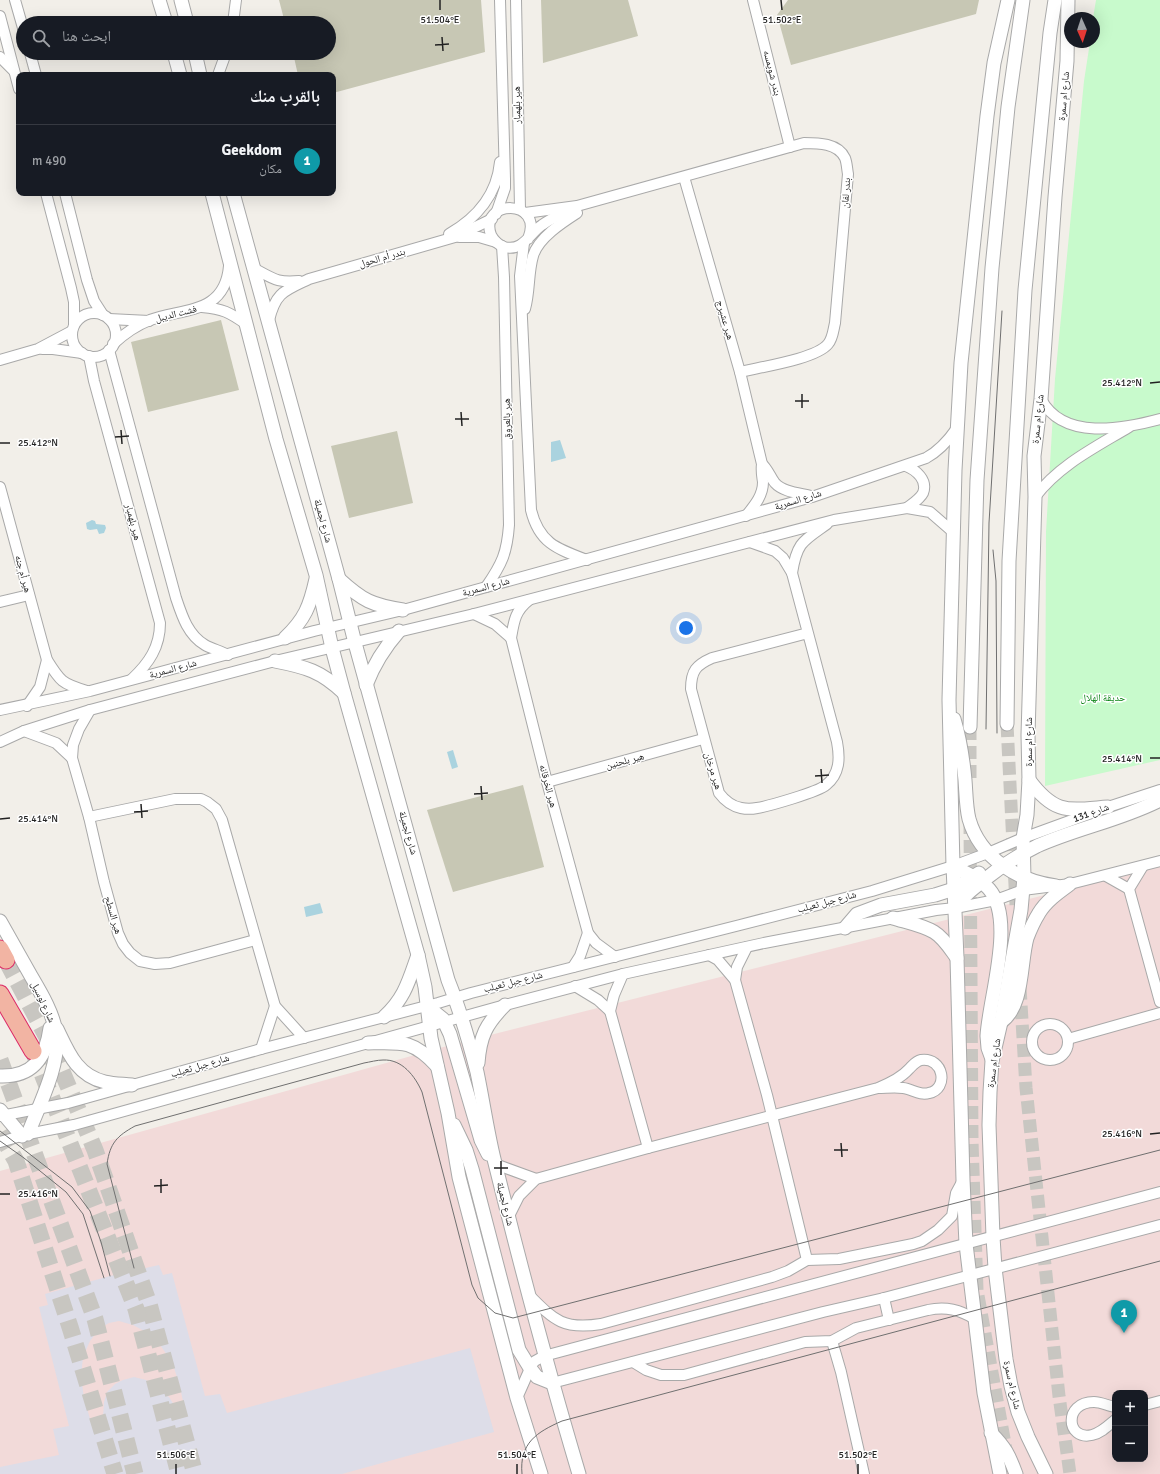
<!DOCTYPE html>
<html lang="ar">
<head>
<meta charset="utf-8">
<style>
	body { margin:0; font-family:Signika,"Noto Naskh Arabic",sans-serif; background:#20242c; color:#f1f3f6; direction:rtl }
	.controls { position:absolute; right:12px; bottom:12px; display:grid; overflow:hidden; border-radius:8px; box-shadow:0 4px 16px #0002 }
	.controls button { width:36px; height:36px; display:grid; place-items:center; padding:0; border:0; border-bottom:1px solid #363941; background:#171b24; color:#f1f3f6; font:20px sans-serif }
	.compass { position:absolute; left:1064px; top:12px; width:36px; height:36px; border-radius:50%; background:#171b24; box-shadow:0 4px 16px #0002; rotate:177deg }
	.you { position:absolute; left:686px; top:628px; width:14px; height:14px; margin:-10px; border:3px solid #fff; border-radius:50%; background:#1a73e8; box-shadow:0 0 0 6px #1a73e833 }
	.badge { display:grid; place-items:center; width:26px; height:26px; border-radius:50%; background:#d40000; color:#fff; font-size:13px; font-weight:700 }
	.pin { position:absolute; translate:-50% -33px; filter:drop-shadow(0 1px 2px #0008) }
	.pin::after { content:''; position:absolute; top:21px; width:14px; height:12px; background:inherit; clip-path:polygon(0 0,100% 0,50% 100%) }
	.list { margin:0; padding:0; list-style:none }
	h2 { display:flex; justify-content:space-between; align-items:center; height:52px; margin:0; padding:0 16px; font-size:17px }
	h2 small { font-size:13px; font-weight:400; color:#9ea1a6 }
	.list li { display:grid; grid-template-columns:26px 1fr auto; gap:12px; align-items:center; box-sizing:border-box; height:72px; padding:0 16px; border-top:1px solid #363941 }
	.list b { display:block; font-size:15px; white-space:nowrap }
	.list p { margin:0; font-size:13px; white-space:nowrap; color:#9ea1a6 }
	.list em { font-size:13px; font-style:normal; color:#9ea1a6 }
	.icon { flex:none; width:22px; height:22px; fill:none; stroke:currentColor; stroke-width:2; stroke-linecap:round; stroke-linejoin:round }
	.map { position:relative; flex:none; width:1160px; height:1474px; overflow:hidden; direction:ltr }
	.search { position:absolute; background:#171b24; box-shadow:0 4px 16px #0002; left:16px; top:16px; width:320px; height:44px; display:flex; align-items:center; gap:10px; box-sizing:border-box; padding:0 14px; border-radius:22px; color:#9ea1a6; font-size:15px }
	.panel { position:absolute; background:#171b24; box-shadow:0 4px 16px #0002; left:16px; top:72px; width:320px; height:124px; border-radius:8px; direction:rtl }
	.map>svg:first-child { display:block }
	.commercial { fill:#f2dad9; fill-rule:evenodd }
	.construction { fill:#c7c7b4 }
	.park { fill:#c8facc }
	.plaza { fill:#dddde8; fill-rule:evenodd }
	.water { fill:#aad3df }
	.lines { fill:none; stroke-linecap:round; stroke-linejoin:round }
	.tertiary-tunnel { stroke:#c8c6c1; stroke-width:13; stroke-dasharray:13 6; stroke-linecap:butt }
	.trunk-tunnel { stroke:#c8c6c1; stroke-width:17; stroke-dasharray:17 8; stroke-linecap:butt }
	.minor-casing { stroke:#a9a9a9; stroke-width:12 }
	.tertiary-casing { stroke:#a9a9a9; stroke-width:15 }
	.trunk-casing { stroke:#dc2a67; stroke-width:19 }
	.minor { stroke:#fff; stroke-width:10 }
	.tertiary { stroke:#fff; stroke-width:13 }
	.trunk { stroke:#f2b4a3; stroke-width:17 }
	.tram { stroke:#707070; stroke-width:1 }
	.ticks { fill:none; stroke:#222; stroke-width:1.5 }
	.labels { text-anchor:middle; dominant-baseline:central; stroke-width:3; stroke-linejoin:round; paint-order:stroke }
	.street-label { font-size:10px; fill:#222; stroke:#fff }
	.park-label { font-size:10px; fill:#0c8416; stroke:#fff }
	.ticks-label { font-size:10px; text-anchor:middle; fill:#222; stroke:#fff; stroke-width:3; stroke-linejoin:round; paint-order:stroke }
</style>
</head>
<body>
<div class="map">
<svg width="1160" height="1474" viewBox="0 0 1160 1474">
	<rect width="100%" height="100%" fill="#f2efe9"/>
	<!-- commercial -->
	<path class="commercial" d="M1160,866V1474H0V1171L447,1046ZM1115,1393H1145V1459H1115Z"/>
	<!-- construction -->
	<g class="construction">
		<polygon points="279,0 481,0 485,52 333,93 333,75 298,75 293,53 329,53 329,23 285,23"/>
		<polygon points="541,0 628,0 638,36 543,63"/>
		<polygon points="788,0 979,0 976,14 791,65 777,15"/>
		<polygon points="221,320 239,390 148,412 131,342"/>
		<polygon points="397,431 413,503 349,518 331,446"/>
		<polygon points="523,785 544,867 453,892 427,810"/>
	</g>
	<!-- park -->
	<polygon class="park" points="1096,0 1160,0 1160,760 1045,786 1046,532 1055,379 1084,81 1090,42 1094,42 1093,18"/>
	<!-- plaza -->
	<path class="plaza" d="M159,1265L163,1275L172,1273L205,1396L220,1394L227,1413L470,1348L494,1432L342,1474H0V1467L59,1455L53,1429L69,1426L39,1307L48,1305L45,1294L110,1276ZM119,1321L133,1325L148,1333L160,1345L172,1362L179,1383L185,1410L178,1411L169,1397L146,1380L134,1377L123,1380L115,1384L107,1392L104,1402L102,1432L97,1433L90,1419L84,1398L81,1377L83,1357L90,1341L99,1329L109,1323Z"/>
	<!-- water -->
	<g class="water">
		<polygon points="560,440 566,458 551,462 551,442"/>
		<polygon points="92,520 95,521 96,524 105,525 106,528 104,533 99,534 97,529 90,530 87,529 86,523"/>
		<polygon points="453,750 458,767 452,769 447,752"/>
		<polygon points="320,903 323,913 306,917 304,907"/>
	</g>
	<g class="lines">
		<!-- tertiary-tunnel -->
		<g class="tertiary-tunnel">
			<polyline points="1007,724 1016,905"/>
			<polyline points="970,727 970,781"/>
			<polyline points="970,821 972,1141 977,1290 1007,1455"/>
			<polyline points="1020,987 1026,1088 1059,1396 1070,1474"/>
		</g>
		<!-- trunk-tunnel -->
		<g class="trunk-tunnel">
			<polyline points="6,960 50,1043 95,1150 149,1304 195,1474"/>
			<polyline points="33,1051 136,1309 179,1474"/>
			<polyline points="0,1060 95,1319 135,1474"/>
			<polyline points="0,1133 16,1161 70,1327 115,1474"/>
		</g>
		<!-- minor casing -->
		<g class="minor-casing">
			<g id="minor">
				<polyline points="15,0 23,28"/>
				<polyline points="516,0 520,209"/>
				<polyline points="753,0 790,147"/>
				<polyline points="0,16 19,89"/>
				<polyline points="233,23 236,0"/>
				<polyline points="30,53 36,75"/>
				<polyline points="0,57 14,71"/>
				<polyline points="218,75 226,53"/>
				<path d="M684,177L740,372L762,464C761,471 762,475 763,482C763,496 754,506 746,516"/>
				<polyline points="46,193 71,288 74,302 74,325"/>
				<polyline points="65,193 87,280 94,301 103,315"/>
				<path d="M525,213L577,206L804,143C818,143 838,143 845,158C847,163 847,169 848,174L835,323C833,331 833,338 828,344C816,359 760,367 740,372"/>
				<polyline points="496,214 505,188 505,179 500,0"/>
				<path d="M449,234C477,218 497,194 500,162"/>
				<polyline points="459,237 479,237 496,242"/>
				<path d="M528,239C545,198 478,199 491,235C494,241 499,245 504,247C523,252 529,234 542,225C551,218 562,214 572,209"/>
				<path d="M524,243L520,276L531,510C539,543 557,549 587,560"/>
				<path d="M255,269C274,279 277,283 299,281"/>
				<path d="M202,307C223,309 229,312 246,324"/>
				<path d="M525,309C530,291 528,273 533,256C538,238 563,222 577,213"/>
				<circle cx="94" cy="335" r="22"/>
				<polyline points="109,319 149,321"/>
				<path d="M269,320C276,292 284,291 309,279L455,237L492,219"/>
				<path d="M113,344C124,334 137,325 150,320C184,308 225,314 229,266"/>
				<polyline points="42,349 53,349 82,353"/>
				<path d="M109,350L176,598C182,616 188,635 205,645C212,649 221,651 228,655"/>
				<path d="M89,356L94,381L160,623C160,647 149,663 132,679"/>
				<polyline points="0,360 38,349 72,331"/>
				<path d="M1041,399C1063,441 1123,429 1160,419"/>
				<path d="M762,464C768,469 770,477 775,483C783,492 799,493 811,496"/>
				<path d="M906,466C916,470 928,480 923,493C920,499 912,504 907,508"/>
				<path d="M0,487L47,660C60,681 62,684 87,691"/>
				<path d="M1035,497C1059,465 1096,447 1129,427"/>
				<path d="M750,542L775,551L783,558L792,573L837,742C840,758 840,774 826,785C818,792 769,806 757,808C752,809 746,809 741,808C731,806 725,801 719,793L691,689C691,671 696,665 712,658L808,633"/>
				<path d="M792,573C797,542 803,541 827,524"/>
				<path d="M486,587C502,564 507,553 509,525L504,277L502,246"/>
				<path d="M529,600C515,611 514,621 511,638L547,782L588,933L596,943L615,957"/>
				<polyline points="0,602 29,595"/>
				<polyline points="474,614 495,624 511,638"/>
				<polyline points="27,706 40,687 47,660"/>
				<path d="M0,710L90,691L314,631L403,610L812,497L926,458C939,451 948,441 957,428"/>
				<polyline points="90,710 79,729 73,745 72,758 89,817 104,882 118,933 123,944 130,953 140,961 155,964 170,963 255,940"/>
				<polyline points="24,731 56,743 72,758"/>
				<polyline points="0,742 24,731 90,710 275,661 474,614 834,520 907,508 930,512 953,532"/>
				<polyline points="547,782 703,739"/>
				<polyline points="89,817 175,799 201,799 207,802 216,809 222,820 275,1006 304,1038"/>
				<polyline points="1143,866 1129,889 1160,1002"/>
				<polyline points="1106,876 1129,889"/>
				<polyline points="709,955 718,960 735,980 767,1095 807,1260"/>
				<polyline points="573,967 580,956 588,933"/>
				<path d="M623,974L614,995L610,1011L648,1148L878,1088C890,1083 901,1078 909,1069C913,1065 916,1061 921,1060C944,1057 949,1089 929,1093C920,1096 912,1089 903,1088C895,1087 886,1088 878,1088"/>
				<polyline points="735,980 737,967 747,947"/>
				<polyline points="575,986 598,1000 610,1011"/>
				<circle cx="1050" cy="1042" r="18"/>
				<polyline points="1068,1039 1160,1013"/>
				<polyline points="261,1049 275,1006"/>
				<polyline points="0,1116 68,1103 261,1049 438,1003 471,993 740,925 872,891 953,866 988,853 1023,838 1108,807 1160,790"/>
				<polyline points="0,1142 28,1134 74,1125 505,1005 623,974 764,943 936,910 955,908 996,900 1023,890 1070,884 1160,861"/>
				<polyline points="495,1164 536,1179"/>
				<polyline points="508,1218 519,1196 536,1179 648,1148"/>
				<path d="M529,1295C554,1320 563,1330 601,1324L772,1277L788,1271L807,1260L839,1259L913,1244L922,1241L938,1230L952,1216L956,1193L963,1180"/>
				<polyline points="884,1298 889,1320"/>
				<polyline points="832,1341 841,1372 864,1474"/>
				<path d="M633,1362L646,1370L661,1375H684L805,1342L832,1341L856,1328L928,1310C946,1306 960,1310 975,1319"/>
				<polyline points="552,1383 823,1312 884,1298 1160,1225"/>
				<polyline points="517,1398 532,1364 535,1361 544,1356 1160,1192"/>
				<polyline points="1145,1405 1160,1401"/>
				<path d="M1115,1407C1108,1406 1101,1402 1094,1402C1063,1402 1066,1441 1092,1435C1101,1433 1108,1426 1115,1420"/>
			</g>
		</g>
		<!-- tertiary casing -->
		<g class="tertiary-casing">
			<g id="tertiary">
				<polyline points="159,0 166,23"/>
				<polyline points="181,0 187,23"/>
				<polyline points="174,53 180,75"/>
				<polyline points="195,53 200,75"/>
				<polyline points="212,193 276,439 316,575 332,648 344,693 418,955 425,987 431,1038 448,1113 459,1177 517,1398 541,1474"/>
				<path d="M233,193L339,579L355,643L448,980C460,1010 469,1041 477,1072C483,1101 487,1130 494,1159C520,1264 548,1370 579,1474"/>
				<path d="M339,579C363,601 372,605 403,610"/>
				<path d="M285,638C305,619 310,606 316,579"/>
				<path d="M275,661C306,667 321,671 344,693"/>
				<path d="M366,685C374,664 384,648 399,631"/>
				<path d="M954,719C960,739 963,759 965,780C966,792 966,807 969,819C980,858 1018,881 1056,886"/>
				<polyline points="1007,724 1009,561 1025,290 1050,33 1055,0"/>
				<polyline points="970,727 977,480 992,268 1008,107 1023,0"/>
				<path d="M1029,780C1055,815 1068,810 1108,807"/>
				<path d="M953,866C965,873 980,878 989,889C1016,920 989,998 987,1036L988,1048L992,1059"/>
				<path d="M955,908C965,894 974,888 988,877C1003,865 1019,855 1037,846C1077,828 1121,820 1160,800"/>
				<path d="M893,918C906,922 922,925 934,932C944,938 951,950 957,958"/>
				<path d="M0,921C10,939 21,958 31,976C41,993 53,1013 56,1032C61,1064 39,1105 28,1134"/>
				<polyline points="845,928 857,914 881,905 935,895 954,889 979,873"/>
				<polyline points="427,1006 443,1019 450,1034 481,1140 488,1154"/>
				<path d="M384,1017C405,998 409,980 418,955"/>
				<path d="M1001,1022C1024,1006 1020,963 1027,938C1030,930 1034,921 1039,913C1046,901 1059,892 1070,884"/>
				<path d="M57,1029C68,1052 77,1076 105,1082C114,1084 123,1084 132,1085"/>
				<path d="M368,1043C402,1042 413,1040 437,1066"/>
				<path d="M478,1063C480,1036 486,1024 505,1005"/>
				<path d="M0,1076C33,1077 46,1058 50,1028"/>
				<polyline points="0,1110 22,1136"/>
				<polyline points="454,1125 466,1150 472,1169 519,1350 530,1368 537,1377 552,1383"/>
				<path d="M991,1433C1005,1447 1009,1455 1016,1474"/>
				<polyline points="1000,1474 984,1393 966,1244 963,1180 957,958 953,866 949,700 955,470 961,363 987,116 994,63 1008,0"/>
				<polyline points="1046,1474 1028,1437 1018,1412 1011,1386 1006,1359 995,1268 993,1237 989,1125 990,1092 992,1061 1001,1022 1021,910 1024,877 1023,838 1027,815 1029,780 1028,735 1035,497 1034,456 1041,399 1055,197 1067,61 1068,0"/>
			</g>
		</g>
		<!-- trunk casing -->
		<g class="trunk-casing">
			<g id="trunk">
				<polyline points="0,949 6,960"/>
				<polyline points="0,994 33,1051"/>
			</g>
		</g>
		<!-- minor -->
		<use href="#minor" class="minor"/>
		<!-- tertiary -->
		<use href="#tertiary" class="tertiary"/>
		<!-- trunk -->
		<use href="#trunk" class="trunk"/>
		<!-- tram -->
		<g class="tram">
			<polyline points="993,550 996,581 997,733"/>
			<polyline points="986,729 989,523 1002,311"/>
			<polyline points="0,1131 72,1187 90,1211 101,1242 110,1276"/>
			<polyline points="0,1141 24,1158 66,1192 83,1214 104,1278"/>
			<path d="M134,1268L107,1164C110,1143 117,1136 135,1126L364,1063C370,1062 377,1060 383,1060C402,1059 415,1076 422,1092L472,1285L478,1298L495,1313L513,1318L1160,1150"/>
			<path d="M522,1474C519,1443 537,1432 562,1421L1160,1261"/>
		</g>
	</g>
	<!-- ticks -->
	<path class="ticks" d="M440,0V10M781,0L782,10M442,37L443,51M435,45L449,44M1150,383L1160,382M802,394V408M795,401H809M461,412L462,426M455,419H469M121,430L122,444M115,437L129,436M0,443H10M1150,758H1160M821,769L822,783M815,776L829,775M481,786L482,800M474,794L488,793M141,804L142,818M134,812L148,811M0,819L10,818M1150,1134L1160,1133M841,1143L842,1157M834,1150H848M501,1161V1175M494,1168H508M161,1179V1193M154,1186L168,1185M0,1194H10M176,1464V1474M517,1464V1474M858,1464V1474"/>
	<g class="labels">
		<!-- street labels -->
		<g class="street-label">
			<text transform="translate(772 73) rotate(76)">بندر شويمسه</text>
			<text transform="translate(1064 96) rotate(-85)">شارع ام سمرة</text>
			<text transform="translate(517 105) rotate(-91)">هير بلهمبار</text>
			<text transform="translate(846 193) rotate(-85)">بندر لفان</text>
			<text transform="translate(382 258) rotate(-16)">بندر أم الحول</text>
			<text transform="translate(176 314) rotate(-14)">فشت الديبل</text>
			<text transform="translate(725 320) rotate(74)">هير عشيرج</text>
			<text transform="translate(507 419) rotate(-91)">هير بالعروق</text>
			<text transform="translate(1038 419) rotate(-84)">شارع ام سمرة</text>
			<text transform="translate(798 500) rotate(-17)">شارع السمرية</text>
			<text transform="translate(323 521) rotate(75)">شارع لجميلة</text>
			<text transform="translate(133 522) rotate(75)">هير بلهمبار</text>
			<text transform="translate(23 574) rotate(75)">هير أم جنه</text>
			<text transform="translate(486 587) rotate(-15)">شارع السمرية</text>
			<text transform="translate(173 669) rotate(-15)">شارع السمرية</text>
			<text transform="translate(1029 742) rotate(-90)">شارع ام سمرة</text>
			<text transform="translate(625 761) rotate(-15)">هير بلحنين</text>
			<text transform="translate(713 771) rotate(73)">هير مرخان</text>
			<text transform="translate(548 786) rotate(75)">هير الخرقانه</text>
			<text transform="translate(1091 813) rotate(-20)">شارع 131</text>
			<text transform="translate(408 833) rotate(74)">شارع لجميلة</text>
			<text transform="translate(827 902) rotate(-15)">شارع جبل ثعيلب</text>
			<text transform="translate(113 915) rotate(73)">هير السطح</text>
			<text transform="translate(513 982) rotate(-14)">شارع جبل ثعيلب</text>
			<text transform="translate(43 1002) rotate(65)">شارع لوسيل</text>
			<text transform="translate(994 1063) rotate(-82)">شارع ام سمرة</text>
			<text transform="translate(200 1066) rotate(-16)">شارع جبل ثعيلب</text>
			<text transform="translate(505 1204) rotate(76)">شارع لجميلة</text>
			<text transform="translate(1012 1385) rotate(77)">شارع ام سمرة</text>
		</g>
		<!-- park labels -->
		<g class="park-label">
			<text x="1103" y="698">حديقة الهلال</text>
		</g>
	</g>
	<g class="ticks-label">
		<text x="440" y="23">51.504°E</text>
		<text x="782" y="23">51.502°E</text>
		<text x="1122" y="386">25.412°N</text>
		<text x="38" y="446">25.412°N</text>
		<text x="1122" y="762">25.414°N</text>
		<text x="38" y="822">25.414°N</text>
		<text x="1122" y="1137">25.416°N</text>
		<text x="38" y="1197">25.416°N</text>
		<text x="176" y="1458">51.506°E</text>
		<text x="517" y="1458">51.504°E</text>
		<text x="858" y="1458">51.502°E</text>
	</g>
</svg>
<div class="controls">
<button>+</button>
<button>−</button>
</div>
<svg class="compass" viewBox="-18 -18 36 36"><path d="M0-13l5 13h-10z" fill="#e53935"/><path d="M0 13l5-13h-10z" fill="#9ea1a6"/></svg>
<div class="you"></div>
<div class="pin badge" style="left:1124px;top:1333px;background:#0f9aa8">1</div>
<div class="search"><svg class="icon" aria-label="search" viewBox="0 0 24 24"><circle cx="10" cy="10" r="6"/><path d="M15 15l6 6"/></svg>ابحث هنا</div>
<section class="panel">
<h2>بالقرب منك<small></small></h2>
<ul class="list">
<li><span class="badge" style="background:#0f9aa8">1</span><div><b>Geekdom</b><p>مكان</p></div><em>490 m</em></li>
</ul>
</section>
</div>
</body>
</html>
